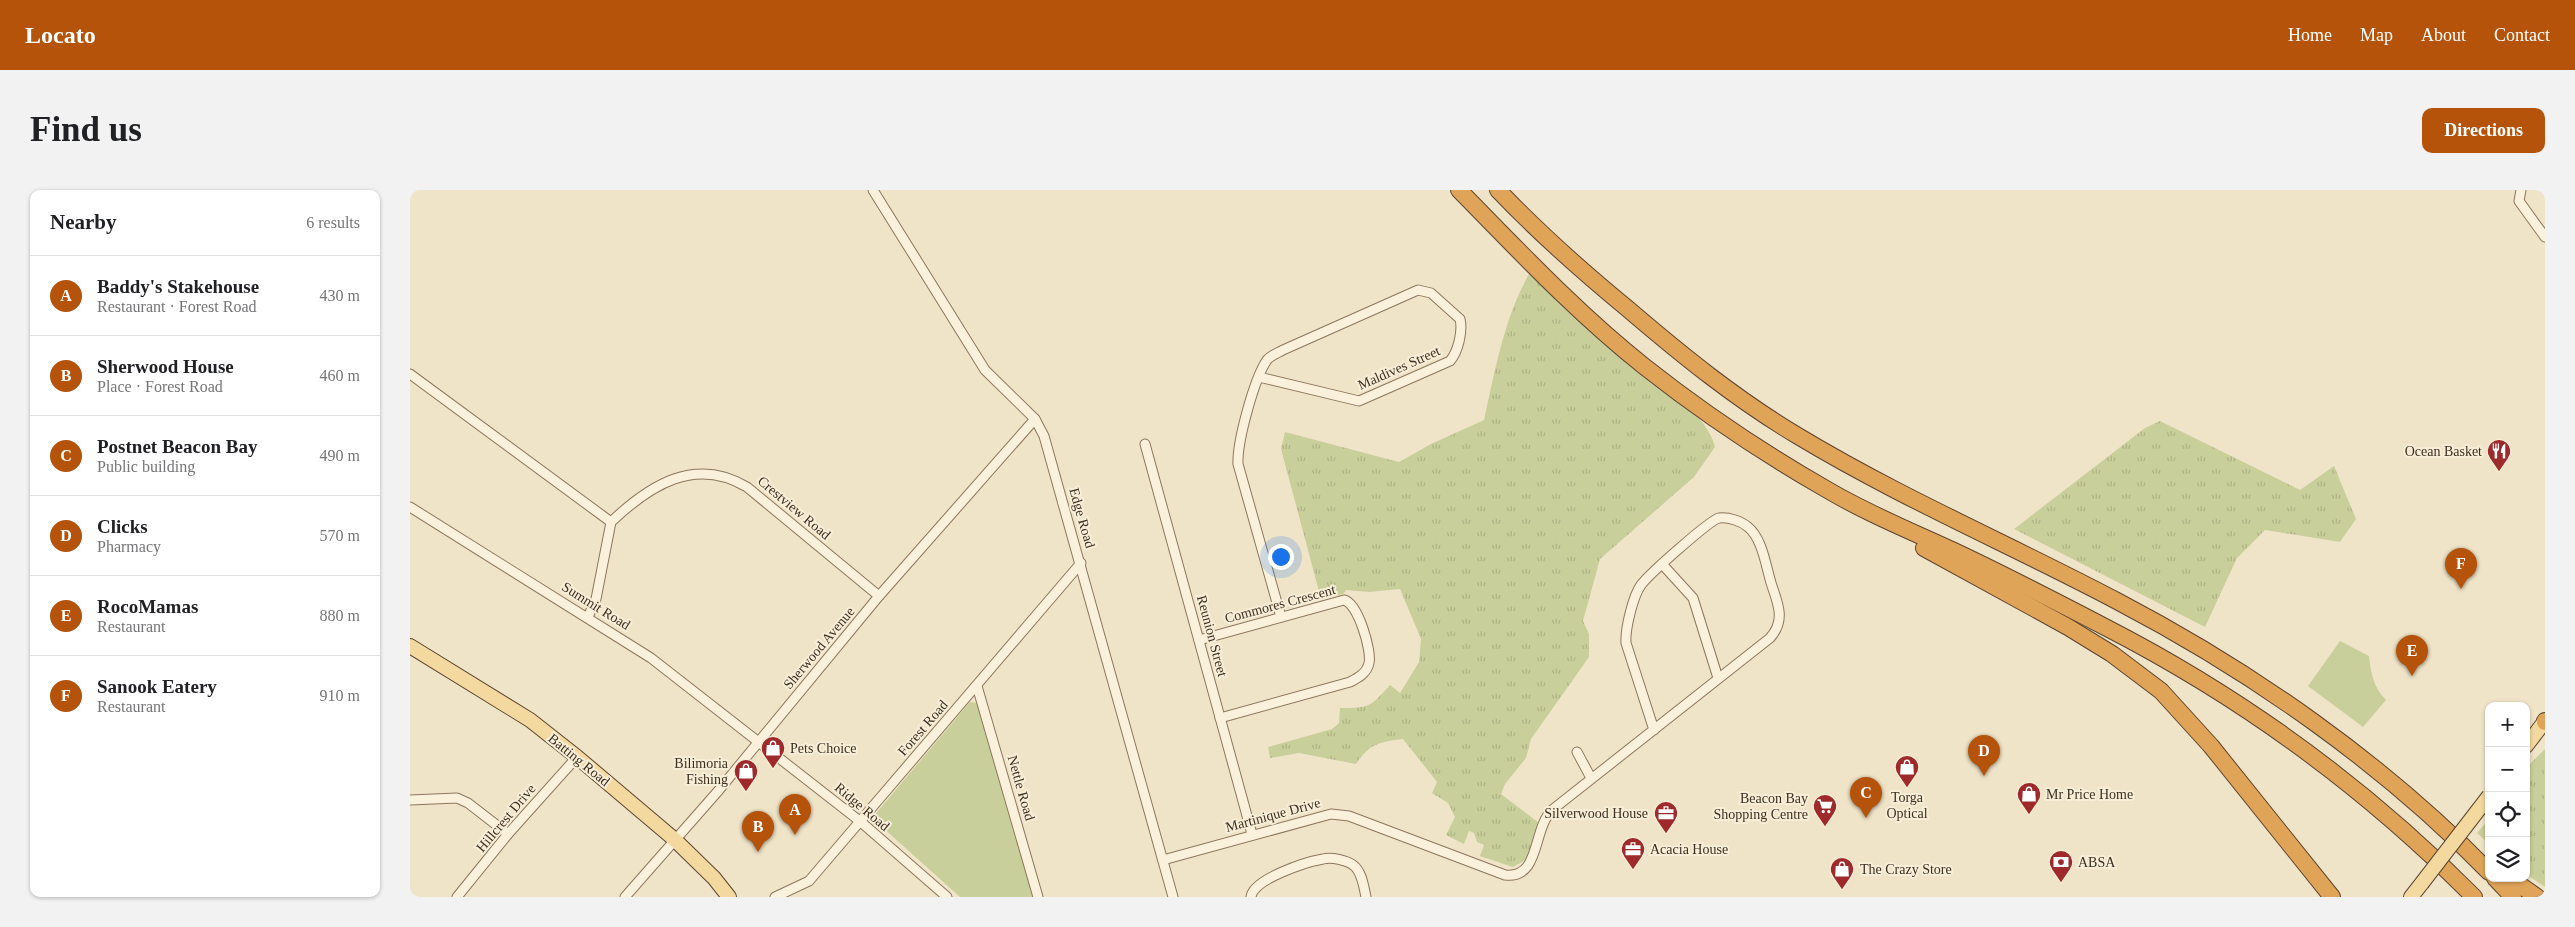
<!DOCTYPE html>
<html lang="en">
<head>
<meta charset="utf-8">
<style>
	body { margin:0; font-family:"Times New Roman",serif; background:#f2f2f2; color:#202124 }
	.controls { position:absolute; right:15px; bottom:15px; display:grid; overflow:hidden; border-radius:10px; box-shadow:0 1px 4px #0004 }
	.controls button { width:45px; height:45px; display:grid; place-items:center; padding:0; border:0; border-bottom:1px solid #e0e0e0; background:#fff; color:#202124; font:25px sans-serif }
	.you { position:absolute; left:870px; top:366px; width:18px; height:18px; margin:-12px; border:4px solid #fff; border-radius:50%; background:#1a73e8; box-shadow:0 0 0 8px #1a73e833 }
	.badge { display:grid; place-items:center; width:32px; height:32px; border-radius:50%; background:#b45309; color:#fff; font-size:16px; font-weight:700 }
	.pin { position:absolute; translate:-50% -41px; filter:drop-shadow(0 1px 2px #0008) }
	.pin::after { content:''; position:absolute; top:26px; width:18px; height:15px; background:inherit; clip-path:polygon(0 0,100% 0,50% 100%) }
	.list { margin:0; padding:0; list-style:none }
	h2 { display:flex; justify-content:space-between; align-items:center; height:65px; margin:0; padding:0 20px; font-size:21px }
	h2 small { font-size:16px; font-weight:400; color:#757577 }
	.list li { display:grid; grid-template-columns:32px 1fr auto; gap:15px; align-items:center; box-sizing:border-box; height:80px; padding:0 20px; border-top:1px solid #e0e0e0 }
	.list b { display:block; font-size:19px; white-space:nowrap }
	.list p { margin:0; font-size:16px; white-space:nowrap; color:#757577 }
	.list em { font-size:16px; font-style:normal; color:#757577 }
	.icon { flex:none; width:28px; height:28px; fill:none; stroke:currentColor; stroke-width:2; stroke-linecap:round; stroke-linejoin:round }
	.map { position:relative; flex:none; width:2135px; height:707px; overflow:hidden; border-radius:10px }
	header { display:flex; align-items:center; gap:30px; box-sizing:border-box; height:70px; padding:0 25px; background:#b45309; color:#fff }
	header strong { font-size:24px }
	nav { display:flex; gap:28px; margin-inline-start:auto; font-size:18px }
	.intro { display:flex; align-items:center; justify-content:space-between; box-sizing:border-box; height:120px; padding:0 30px }
	h1 { margin:0; font-size:35px }
	.button { padding:12px 22px; border-radius:10px; background:#b45309; color:#fff; font-size:18px; font-weight:700 }
	main { display:flex; gap:30px; padding:0 30px }
	aside { flex:1; background:#fff; border-radius:10px; box-shadow:0 1px 4px #0004 }
	.map>svg:first-child { display:block }
	.grass { fill:url(#grass-tufts) }
	.park { fill:#c9cf9b }
	.lines { fill:none; stroke-linecap:round; stroke-linejoin:round }
	.street-casing { stroke:#8d765c; stroke-width:11 }
	.primary-casing { stroke:#5b4430; stroke-width:16 }
	.highway-casing { stroke:#5b4430; stroke-width:18 }
	.street { stroke:#faf1dc; stroke-width:9 }
	.primary { stroke:#f3d9a0; stroke-width:14 }
	.highway { stroke:#e0a458; stroke-width:16 }
	.primary-bridge-casing { stroke:#5b4430; stroke-width:16; stroke-linecap:butt }
	.primary-bridge { stroke:#f3d9a0; stroke-width:14 }
	.labels { text-anchor:middle; dominant-baseline:central; stroke-width:4; stroke-linejoin:round; paint-order:stroke }
	.street-label { font-size:14px; fill:#3d2e20; stroke:#f7eed8 }
	.poi-label { font-size:14px; fill:#3d2e20; stroke:#f7eed8; text-anchor:start }
</style>
</head>
<body>
<header>
<strong>Locato</strong>
<nav><a>Home</a><a>Map</a><a>About</a><a>Contact</a></nav>
</header>
<div class="intro"><h1>Find us</h1><a class="button">Directions</a></div>
<main>
<aside>
<h2>Nearby<small>6 results</small></h2>
<ul class="list">
<li><span class="badge">A</span><div><b>Baddy's Stakehouse</b><p>Restaurant · Forest Road</p></div><em>430 m</em></li>
<li><span class="badge">B</span><div><b>Sherwood House</b><p>Place · Forest Road</p></div><em>460 m</em></li>
<li><span class="badge">C</span><div><b>Postnet Beacon Bay</b><p>Public building</p></div><em>490 m</em></li>
<li><span class="badge">D</span><div><b>Clicks</b><p>Pharmacy</p></div><em>570 m</em></li>
<li><span class="badge">E</span><div><b>RocoMamas</b><p>Restaurant</p></div><em>880 m</em></li>
<li><span class="badge">F</span><div><b>Sanook Eatery</b><p>Restaurant</p></div><em>910 m</em></li>
</ul>
</aside>
<div class="map">
<svg width="2135" height="707" viewBox="0 0 2135 707">
	<defs>
		<pattern id="grass-tufts" width="24" height="20" patternUnits="userSpaceOnUse" patternTransform="scale(1.25)"><rect width="24" height="20" fill="#c9cf9b"/><path d="M3 7l-1-3M5 7V3M7 7l1-3M15 17l-1-3M17 17v-4M19 17l1-3" fill="none" stroke="#aeb285"/></pattern>
	</defs>
	<rect width="100%" height="100%" fill="#f0e4c8"/>
	<!-- grass -->
	<g class="grass">
		<path d="M1119,84C1139,99 1156,119 1175,136C1207,166 1297,215 1305,257L1284,287L1190,369L1173,431L1179,444V467L1121,549L1116,568L1095,594L1091,604L1129,633L1118,669L1103,677L1070,666L1074,655L1067,652L1064,643L1059,641L1054,654L1036,645L1045,627L1038,613L1022,603L1027,592L993,549C970,552 960,553 946,574L889,563L860,568L858,557L922,539L929,533L930,518C960,518 960,517 980,495L990,503L1009,472L1011,449L990,399L959,402L936,400L933,404L911,409L871,259L875,242L989,272L1021,254L1074,230C1085,181 1094,128 1119,84Z"/>
		<polygon points="1750,231 1890,300 1924,276 1946,329 1930,352 1855,340 1827,368 1795,437 1604,339 1735,238"/>
		<polygon points="2135,559 2135,697 2116,684 2116,578"/>
		<polygon points="2079,629 2079,654 2067,643"/>
	</g>
	<!-- park -->
	<g class="park">
		<path d="M1930,451L1959,466C1961,483 1963,497 1976,510L1953,537L1898,496Z"/>
		<polygon points="560,512 567,513 571,521 623,707 550,707 462,628"/>
	</g>
	<g class="lines">
		<!-- street casing -->
		<g class="street-casing">
			<g id="street">
				<polyline points="463,0 575,180 625,229 634,246 763,707"/>
				<polyline points="2111,0 2109,11 2135,47"/>
				<polyline points="0,184 201,332"/>
				<path d="M849,187L949,211L1040,171C1048,162 1053,141 1050,129L1021,103L1008,100L873,160C868,163 861,165 857,170C844,189 827,252 828,274L871,427"/>
				<polyline points="735,254 842,644"/>
				<polyline points="0,317 241,468 451,632 537,707"/>
				<polyline points="1252,374 1283,408 1308,488"/>
				<path d="M178,427L186,409L201,332C240,295 285,266 337,297L469,406"/>
				<path d="M789,450L934,410C948,413 962,461 959,473C957,483 948,488 940,492L810,528"/>
				<polyline points="567,496 628,707"/>
				<polyline points="1167,562 1181,588"/>
				<polyline points="0,610 47,608 58,613 98,644"/>
				<path d="M753,670L921,624L939,626L1095,685C1131,689 1122,640 1142,620L1360,448C1375,431 1369,416 1362,396C1356,378 1353,349 1338,337C1331,331 1319,327 1309,328C1300,330 1239,384 1231,395C1223,406 1215,439 1216,453L1244,540"/>
				<polyline points="47,707 98,644 167,567"/>
				<polyline points="215,707 309,600 469,406 625,229"/>
				<polyline points="365,707 399,691 671,373"/>
				<path d="M841,707C843,689 896,672 913,669C922,667 936,670 943,675C952,681 954,698 956,707"/>
			</g>
		</g>
		<!-- primary casing -->
		<g class="primary-casing">
			<g id="primary">
				<polyline points="0,456 120,530 167,567 264,649 304,688 319,707"/>
				<polyline points="2116,556 2135,531"/>
				<polyline points="2001,707 2012,693"/>
			</g>
		</g>
		<!-- highway casing -->
		<g class="highway-casing">
			<g id="highway">
				<path d="M1049,0C1108,60 1168,124 1235,177C1292,222 1353,263 1416,299C1458,324 1503,342 1546,362C1597,386 1647,412 1697,438C1833,508 1957,599 2064,707"/>
				<path d="M1088,0C1129,43 1173,82 1218,119C1273,166 1326,209 1388,246C1491,308 1601,355 1707,411C1841,481 1973,573 2079,682"/>
				<polyline points="1514,358 1658,437 1702,464 1751,501 1801,556 1922,707"/>
				<polyline points="2135,531 2135,532"/>
				<polyline points="2085,688 2103,707"/>
				<polyline points="2100,688 2127,707"/>
			</g>
		</g>
		<!-- street -->
		<use href="#street" class="street"/>
		<!-- primary -->
		<use href="#primary" class="primary"/>
		<!-- highway -->
		<use href="#highway" class="highway"/>
		<!-- primary-bridge casing -->
		<g class="primary-bridge-casing">
			<polyline id="primary-bridge" points="2012,693 2079,606"/>
		</g>
		<!-- primary-bridge -->
		<use href="#primary-bridge" class="primary-bridge"/>
	</g>
	<!-- icons -->
	<defs>
		<g id="restaurant-pin" transform="scale(1.25)"><path d="M0 17L-7.5 6A9.5 9.5 0 1 1 7.5 6Z" fill="#9e2a2b" stroke="#f7eed8"/><path d="M-5-6h1v4h1v-4h1v4h1v-4h1v5L-1.5 .5V6h-2V.5L-5-1ZM5-6V6H3V1.5H1.5Q1.5-4 5-6Z" fill="#fff"/></g>
		<g id="shop-pin" transform="scale(1.25)"><path d="M0 17L-7.5 6A9.5 9.5 0 1 1 7.5 6Z" fill="#9e2a2b" stroke="#f7eed8"/><path d="M-5-2.5h2.3a2.7 3.5 0 0 1 5.4 0H5L5.5 6h-11ZM-1.5-2.5h3a1.5 2.3 0 0 0-3 0Z" fill="#fff"/></g>
		<g id="supermarket-pin" transform="scale(1.25)"><path d="M0 17L-7.5 6A9.5 9.5 0 1 1 7.5 6Z" fill="#9e2a2b" stroke="#f7eed8"/><path d="M-6-5.5h2.5l.6 2H6L4.5 2H-2.5L-4.4-4H-6ZM-1.5 3.2a1.3 1.3 0 1 0 .1 0ZM3 3.2a1.3 1.3 0 1 0 .1 0Z" fill="#fff"/></g>
		<g id="office-pin" transform="scale(1.25)"><path d="M0 17L-7.5 6A9.5 9.5 0 1 1 7.5 6Z" fill="#9e2a2b" stroke="#f7eed8"/><path d="M-6-3h4V-5.5h4V-3h4V5H-6ZM-1-4.5V-3h2v-1.5ZM-6 0V1H6V0Z" fill="#fff"/></g>
		<g id="bank-pin" transform="scale(1.25)"><path d="M0 17L-7.5 6A9.5 9.5 0 1 1 7.5 6Z" fill="#9e2a2b" stroke="#f7eed8"/><path d="M-6-4H6V4H-6ZM0-2.3a2.3 2.3 0 1 0 0 4.6a2.3 2.3 0 1 0 0-4.6Z" fill="#fff"/></g>
	</defs>
	<g fill-rule="evenodd">
		<use href="#restaurant-pin" x="2089" y="261"/>
		<use href="#shop-pin" x="363" y="558"/>
		<use href="#shop-pin" x="1497" y="577"/>
		<use href="#shop-pin" x="336" y="581"/>
		<use href="#shop-pin" x="1619" y="604"/>
		<use href="#supermarket-pin" x="1415" y="616"/>
		<use href="#office-pin" x="1256" y="623"/>
		<use href="#office-pin" x="1223" y="659"/>
		<use href="#bank-pin" x="1651" y="672"/>
		<use href="#shop-pin" x="1432" y="679"/>
	</g>
	<g class="labels">
		<!-- street labels -->
		<g class="street-label">
			<text transform="translate(989 178) rotate(-24)">Maldives Street</text>
			<text transform="translate(384 318) rotate(40)">Crestview Road</text>
			<text transform="translate(672 328) rotate(74)">Edge Road</text>
			<text transform="translate(870 414) rotate(-15)">Commores Crescent</text>
			<text transform="translate(186 416) rotate(32)">Summit Road</text>
			<text transform="translate(802 446) rotate(75)">Reunion Street</text>
			<text transform="translate(409 458) rotate(-50)">Sherwood Avenue</text>
			<text transform="translate(513 538) rotate(-49)">Forest Road</text>
			<text transform="translate(169 570) rotate(39)">Batting Road</text>
			<text transform="translate(611 598) rotate(74)">Nettle Road</text>
			<text transform="translate(452 617) rotate(40)">Ridge Road</text>
			<text transform="translate(863 625) rotate(-15)">Martinique Drive</text>
			<text transform="translate(96 628) rotate(-50)">Hillcrest Drive</text>
		</g>
		<!-- poi labels -->
		<g class="poi-label">
			<text x="2072" y="261" text-anchor="end">Ocean Basket</text>
			<text x="380" y="558">Pets Choice</text>
			<text x="318" y="573" text-anchor="end">Bilimoria<tspan x="318" dy="16">Fishing</tspan></text>
			<text x="1636" y="604">Mr Price Home</text>
			<text x="1497" y="607" text-anchor="middle">Torga<tspan x="1497" dy="16">Optical</tspan></text>
			<text x="1398" y="608" text-anchor="end">Beacon Bay<tspan x="1398" dy="16">Shopping Centre</tspan></text>
			<text x="1238" y="623" text-anchor="end">Silverwood House</text>
			<text x="1240" y="659">Acacia House</text>
			<text x="1668" y="672">ABSA</text>
			<text x="1450" y="679">The Crazy Store</text>
		</g>
	</g>
</svg>
<div class="controls">
<button>+</button>
<button>−</button>
<button><svg class="icon" aria-label="locate" viewBox="0 0 24 24"><circle cx="12" cy="12" r="6"/><path d="M12 2v4M12 18v4M2 12h4M18 12h4"/></svg></button>
<button><svg class="icon" aria-label="layers" viewBox="0 0 24 24"><path d="M12 4l9 5-9 5-9-5zM3 14l9 5 9-5"/></svg></button>
</div>
<div class="you"></div>
<div class="pin badge" style="left:385px;top:645px">A</div>
<div class="pin badge" style="left:348px;top:662px">B</div>
<div class="pin badge" style="left:1456px;top:628px">C</div>
<div class="pin badge" style="left:1574px;top:586px">D</div>
<div class="pin badge" style="left:2002px;top:486px">E</div>
<div class="pin badge" style="left:2051px;top:399px">F</div>
</div>
</main>
</body>
</html>
